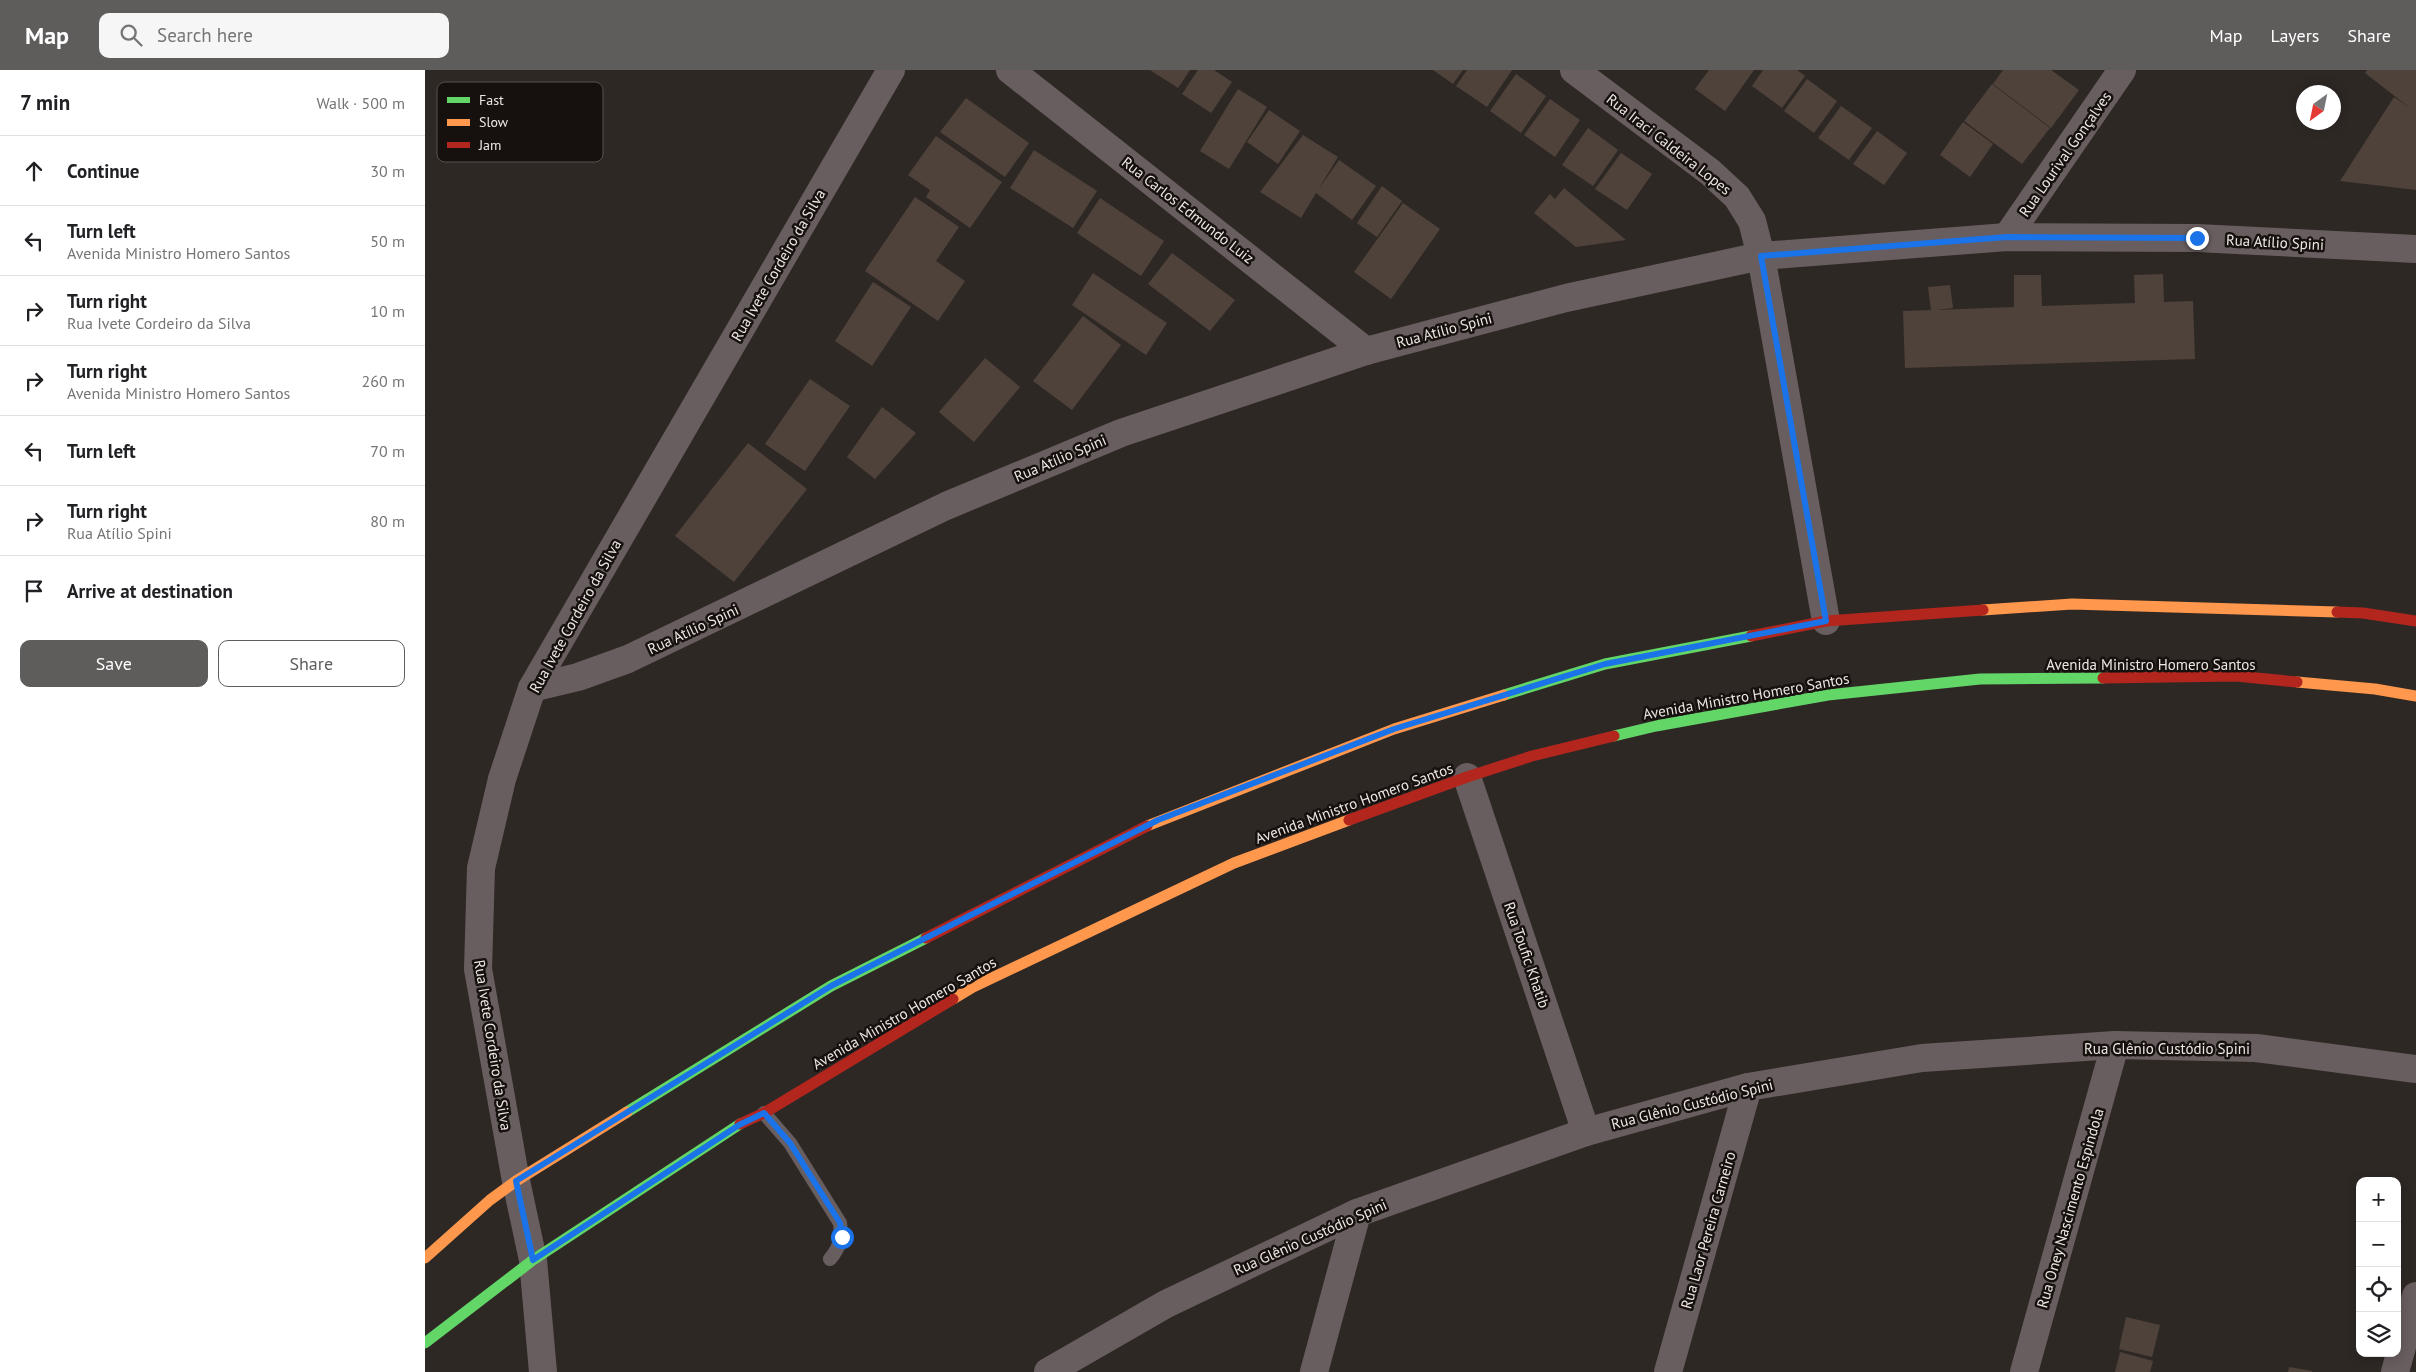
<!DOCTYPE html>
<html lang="en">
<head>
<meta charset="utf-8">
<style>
	body { margin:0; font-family:"PT Sans",sans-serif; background:#f6f6f6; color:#202124 }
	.controls { position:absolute; right:15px; bottom:15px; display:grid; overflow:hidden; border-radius:10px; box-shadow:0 2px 12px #0003 }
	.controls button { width:45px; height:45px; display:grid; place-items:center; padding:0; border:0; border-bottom:1px solid #e0e0e0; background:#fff; color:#202124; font:25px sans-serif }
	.compass { position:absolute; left:1871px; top:15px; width:45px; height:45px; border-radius:50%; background:#fff; box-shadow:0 2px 12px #0003; rotate:213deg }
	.stop { position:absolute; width:15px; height:15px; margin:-11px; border:4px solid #1a73e8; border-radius:50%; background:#fff }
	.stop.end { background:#1a73e8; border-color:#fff; box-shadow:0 1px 5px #0008 }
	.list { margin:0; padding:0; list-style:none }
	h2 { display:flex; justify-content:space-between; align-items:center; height:65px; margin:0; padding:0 20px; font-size:21px }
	h2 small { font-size:16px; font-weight:400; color:#757577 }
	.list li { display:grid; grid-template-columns:32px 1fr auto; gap:15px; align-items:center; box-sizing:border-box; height:70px; padding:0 20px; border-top:1px solid #e0e0e0 }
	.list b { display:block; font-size:19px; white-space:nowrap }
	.list p { margin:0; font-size:16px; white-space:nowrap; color:#757577 }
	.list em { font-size:16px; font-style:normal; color:#757577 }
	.actions { display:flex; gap:10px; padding:15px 20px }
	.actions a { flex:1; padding:11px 0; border:1px solid #5f5c5c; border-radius:10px; text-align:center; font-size:18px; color:#5f5c5c }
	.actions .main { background:#5f5c5c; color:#fff }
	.icon { flex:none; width:28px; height:28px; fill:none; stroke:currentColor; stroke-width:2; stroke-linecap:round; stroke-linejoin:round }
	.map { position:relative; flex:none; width:1991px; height:1302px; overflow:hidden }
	header { display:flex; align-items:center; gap:30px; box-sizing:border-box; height:70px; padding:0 25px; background:#5f5c5c; color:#fff }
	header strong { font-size:24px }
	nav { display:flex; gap:28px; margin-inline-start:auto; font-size:18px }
	.search { width:350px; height:45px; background:#f6f6f6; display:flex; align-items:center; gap:12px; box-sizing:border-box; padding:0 18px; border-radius:10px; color:#757577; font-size:19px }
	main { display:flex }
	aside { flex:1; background:#fff }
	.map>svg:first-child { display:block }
	.building { fill:#4f423a }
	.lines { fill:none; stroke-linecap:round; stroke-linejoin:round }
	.lane { stroke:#695e5f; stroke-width:14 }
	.street { stroke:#695e5f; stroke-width:28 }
	.fast { stroke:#63d668; stroke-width:11 }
	.slow { stroke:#ff974d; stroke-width:11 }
	.jam { stroke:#b3261e; stroke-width:11 }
	.route { stroke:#1a73e8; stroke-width:6 }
	.labels { text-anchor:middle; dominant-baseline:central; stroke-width:5; stroke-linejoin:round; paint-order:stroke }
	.street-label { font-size:15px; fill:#eee6e2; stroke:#16110f }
	.key { fill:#16110f; stroke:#57514e; stroke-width:1 }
	.key-label { font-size:14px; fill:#eee6e2 }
</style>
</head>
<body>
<header>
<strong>Map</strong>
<div class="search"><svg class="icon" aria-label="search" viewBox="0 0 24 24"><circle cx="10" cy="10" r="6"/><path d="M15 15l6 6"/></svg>Search here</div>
<nav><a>Map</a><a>Layers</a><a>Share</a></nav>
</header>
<main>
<aside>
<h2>7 min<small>Walk · 500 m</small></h2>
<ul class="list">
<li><svg class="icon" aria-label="ahead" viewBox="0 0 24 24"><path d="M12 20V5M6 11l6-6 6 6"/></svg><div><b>Continue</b></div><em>30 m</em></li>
<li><svg class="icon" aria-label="left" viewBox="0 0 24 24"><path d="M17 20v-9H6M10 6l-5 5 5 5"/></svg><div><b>Turn left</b><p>Avenida Ministro Homero Santos</p></div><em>50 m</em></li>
<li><svg class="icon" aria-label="right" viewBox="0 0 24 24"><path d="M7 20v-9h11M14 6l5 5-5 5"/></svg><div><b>Turn right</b><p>Rua Ivete Cordeiro da Silva</p></div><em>10 m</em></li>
<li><svg class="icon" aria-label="right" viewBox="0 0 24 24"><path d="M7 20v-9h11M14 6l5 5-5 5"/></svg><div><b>Turn right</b><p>Avenida Ministro Homero Santos</p></div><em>260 m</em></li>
<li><svg class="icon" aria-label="left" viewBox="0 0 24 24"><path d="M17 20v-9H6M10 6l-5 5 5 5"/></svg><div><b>Turn left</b></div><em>70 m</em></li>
<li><svg class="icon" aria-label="right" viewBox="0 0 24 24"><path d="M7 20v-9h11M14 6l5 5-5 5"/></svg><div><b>Turn right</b><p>Rua Atílio Spini</p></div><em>80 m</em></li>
<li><svg class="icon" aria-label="arrive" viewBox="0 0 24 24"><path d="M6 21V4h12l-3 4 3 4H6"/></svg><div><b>Arrive at destination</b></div></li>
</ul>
<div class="actions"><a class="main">Save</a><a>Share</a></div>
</aside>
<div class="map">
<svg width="1991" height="1302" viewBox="0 0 1991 1302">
	<rect width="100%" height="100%" fill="#2e2825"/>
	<!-- building -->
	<g class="building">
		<polygon points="725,0 765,0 753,18"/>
		<polygon points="773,0 789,0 807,12 786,43 757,24"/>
		<polygon points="1008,0 1038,0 1028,14"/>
		<polygon points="1042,0 1087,0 1062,37 1031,16"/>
		<polygon points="1284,0 1329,0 1300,41 1270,19"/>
		<polygon points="1338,0 1372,0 1380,6 1357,38 1327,16"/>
		<polygon points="1578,0 1626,0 1654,20 1626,58 1568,14"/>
		<polygon points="1942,0 1991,0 1991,120 1915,111 1969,27 1985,38 1940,3"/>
		<polygon points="1091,4 1121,26 1096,63 1065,41"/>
		<polygon points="1382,9 1412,31 1389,63 1359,41"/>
		<polygon points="1567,14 1625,58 1597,94 1539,51"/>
		<polygon points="813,19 842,37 804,99 775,81"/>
		<polygon points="541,28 604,73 580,107 515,62"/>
		<polygon points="1125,29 1155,50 1130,87 1099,65"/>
		<polygon points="1416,36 1447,58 1424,90 1393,68"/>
		<polygon points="844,40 875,61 853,94 822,72"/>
		<polygon points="1538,52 1568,74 1545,107 1515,85"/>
		<polygon points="1163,58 1193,80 1168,116 1137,95"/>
		<polygon points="1452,61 1482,83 1459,115 1428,94"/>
		<polygon points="878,65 913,87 893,120 914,90 951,116 927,150 891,123 876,148 835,122"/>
		<polygon points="511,66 577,112 545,158 501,127 505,120 483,105"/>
		<polygon points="609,80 672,121 648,158 585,118"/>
		<polygon points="1196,83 1227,104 1202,140 1170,119"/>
		<polygon points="957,116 977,131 952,167 932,153"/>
		<polygon points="1139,118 1201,170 1151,177 1109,143 1125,124 1130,129"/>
		<polygon points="490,127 534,157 511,191 540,211 513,251 440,201"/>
		<polygon points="675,128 739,171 716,206 652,163"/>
		<polygon points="978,133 1015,159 966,229 929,202"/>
		<polygon points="747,183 810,230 785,261 723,214"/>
		<polygon points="668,203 742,253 721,285 647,235"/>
		<polygon points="1738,204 1739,232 1768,231 1770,289 1480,298 1478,241 1506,240 1503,217 1525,215 1528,238 1511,240 1589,237 1589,205 1616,205 1617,236 1710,233 1709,205"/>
		<polygon points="448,212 486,237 447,296 410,271"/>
		<polygon points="658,246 696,275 647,340 608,311"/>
		<polygon points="560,288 595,317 549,372 514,342"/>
		<polygon points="385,309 425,336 380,401 340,374"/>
		<polygon points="457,337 491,363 450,409 422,387"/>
		<polygon points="323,373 382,419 309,512 250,466"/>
		<polygon points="1701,1247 1735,1255 1727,1287 1694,1279"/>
		<polygon points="1695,1282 1728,1291 1725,1302 1690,1302"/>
		<polygon points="1864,1297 1887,1301 1887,1302 1863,1302"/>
	</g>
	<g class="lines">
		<!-- lane -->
		<path class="lane" d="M339,1043L365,1073L415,1153C417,1168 415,1177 405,1189"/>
		<!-- street -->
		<g class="street">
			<polyline points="585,0 941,281"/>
			<polyline points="1149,0 1285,102 1312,127 1327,151 1336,186 1401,551"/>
			<polyline points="1582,167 1697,0"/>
			<polyline points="107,618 153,607 203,589 521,436 696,363 941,281 1141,228 1336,186 1582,167 1772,168 1991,179"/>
			<polyline points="1042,707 1161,1062"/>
			<polyline points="118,1302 108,1190 91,1111 53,899 56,798 77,709 107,618 466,0"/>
			<polyline points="623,1302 741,1234 932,1143 1161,1062 1323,1017 1497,988 1690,975 1831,978 1991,999"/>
			<polyline points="889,1302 932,1143"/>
			<polyline points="1243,1302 1323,1017"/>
			<polyline points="1599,1302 1690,975"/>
			<polyline points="1970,1302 1991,1226"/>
		</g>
		<!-- fast -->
		<g class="fast">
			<polyline points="1079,625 1180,594 1326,566"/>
			<polyline points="1189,666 1231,656 1403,625 1555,609 1678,608"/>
			<polyline points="202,1042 406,916 501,868"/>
			<polyline points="0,1273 108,1190 315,1054"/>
		</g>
		<!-- slow -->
		<g class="slow">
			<polyline points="1558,540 1647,534 1912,542"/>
			<polyline points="1872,612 1950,619 1991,626"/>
			<polyline points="722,756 969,659 1079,625"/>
			<polyline points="528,929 548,917 809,793 924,750"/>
			<polyline points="0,1188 65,1130 91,1111 202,1042"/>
		</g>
		<!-- jam -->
		<g class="jam">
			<polyline points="1912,542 1938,543 1991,551"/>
			<polyline points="1326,566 1401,551 1558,540"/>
			<polyline points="1678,608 1811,606 1872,612"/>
			<polyline points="924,750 1042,707 1107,686 1189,666"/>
			<polyline points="501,868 722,756"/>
			<polyline points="315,1054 339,1043 528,929"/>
		</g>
	</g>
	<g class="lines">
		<!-- route -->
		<polyline class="route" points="417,1167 415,1153 365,1073 339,1043 314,1055 108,1190 91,1111 406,916 733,750 969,659 1180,594 1401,551 1336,186 1582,167 1772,168"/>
	</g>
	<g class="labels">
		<!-- street labels -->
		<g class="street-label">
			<text transform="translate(1244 74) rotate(38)">Rua Iraci Caldeira Lopes</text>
			<text transform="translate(1640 84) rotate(-55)">Rua Lourival Gonçalves</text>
			<text transform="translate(763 140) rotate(38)">Rua Carlos Edmundo Luiz</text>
			<text transform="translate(1850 172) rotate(3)">Rua Atílio Spini</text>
			<text transform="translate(353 195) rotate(-60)">Rua Ivete Cordeiro da Silva</text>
			<text transform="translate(1019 260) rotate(-15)">Rua Atílio Spini</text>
			<text transform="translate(635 388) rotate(-23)">Rua Atílio Spini</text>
			<text transform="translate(150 546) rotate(-61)">Rua Ivete Cordeiro da Silva</text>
			<text transform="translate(268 559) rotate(-25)">Rua Atílio Spini</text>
			<text x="1726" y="594">Avenida Ministro Homero Santos</text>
			<text transform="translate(1321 626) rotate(-10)">Avenida Ministro Homero Santos</text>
			<text transform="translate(929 733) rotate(-20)">Avenida Ministro Homero Santos</text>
			<text transform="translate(1102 885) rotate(71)">Rua Toufic Khatib</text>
			<text transform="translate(479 943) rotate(-30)">Avenida Ministro Homero Santos</text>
			<text transform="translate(68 975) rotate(81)">Rua Ivete Cordeiro da Silva</text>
			<text x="1742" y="978">Rua Glênio Custódio Spini</text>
			<text transform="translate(1267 1034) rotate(-14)">Rua Glênio Custódio Spini</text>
			<text transform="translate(1645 1138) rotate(-74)">Rua Oney Nascimento Espindola</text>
			<text transform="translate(1283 1160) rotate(-74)">Rua Laor Pereira Carneiro</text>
			<text transform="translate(885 1167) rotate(-24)">Rua Glênio Custódio Spini</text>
		</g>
	</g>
	<!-- legend -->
	<rect x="12" y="12" width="166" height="80" rx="8" class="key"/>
	<rect x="22" y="27" width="23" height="6" fill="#63d668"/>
	<rect x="22" y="49" width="23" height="7" fill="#ff974d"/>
	<rect x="22" y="72" width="23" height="6" fill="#b3261e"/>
	<g class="key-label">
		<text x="54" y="35">Fast</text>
		<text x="54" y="57">Slow</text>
		<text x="54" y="80">Jam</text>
	</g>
</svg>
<div class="controls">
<button>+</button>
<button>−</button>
<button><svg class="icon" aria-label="locate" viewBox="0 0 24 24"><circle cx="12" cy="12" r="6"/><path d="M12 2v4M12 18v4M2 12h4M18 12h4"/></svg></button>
<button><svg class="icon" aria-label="layers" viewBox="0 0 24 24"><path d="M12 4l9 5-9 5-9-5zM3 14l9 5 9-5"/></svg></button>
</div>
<svg class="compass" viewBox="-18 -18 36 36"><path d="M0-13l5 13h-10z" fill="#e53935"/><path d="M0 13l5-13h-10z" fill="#757577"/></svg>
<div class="stop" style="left:417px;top:1167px"></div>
<div class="stop end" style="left:1772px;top:168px"></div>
</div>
</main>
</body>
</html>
